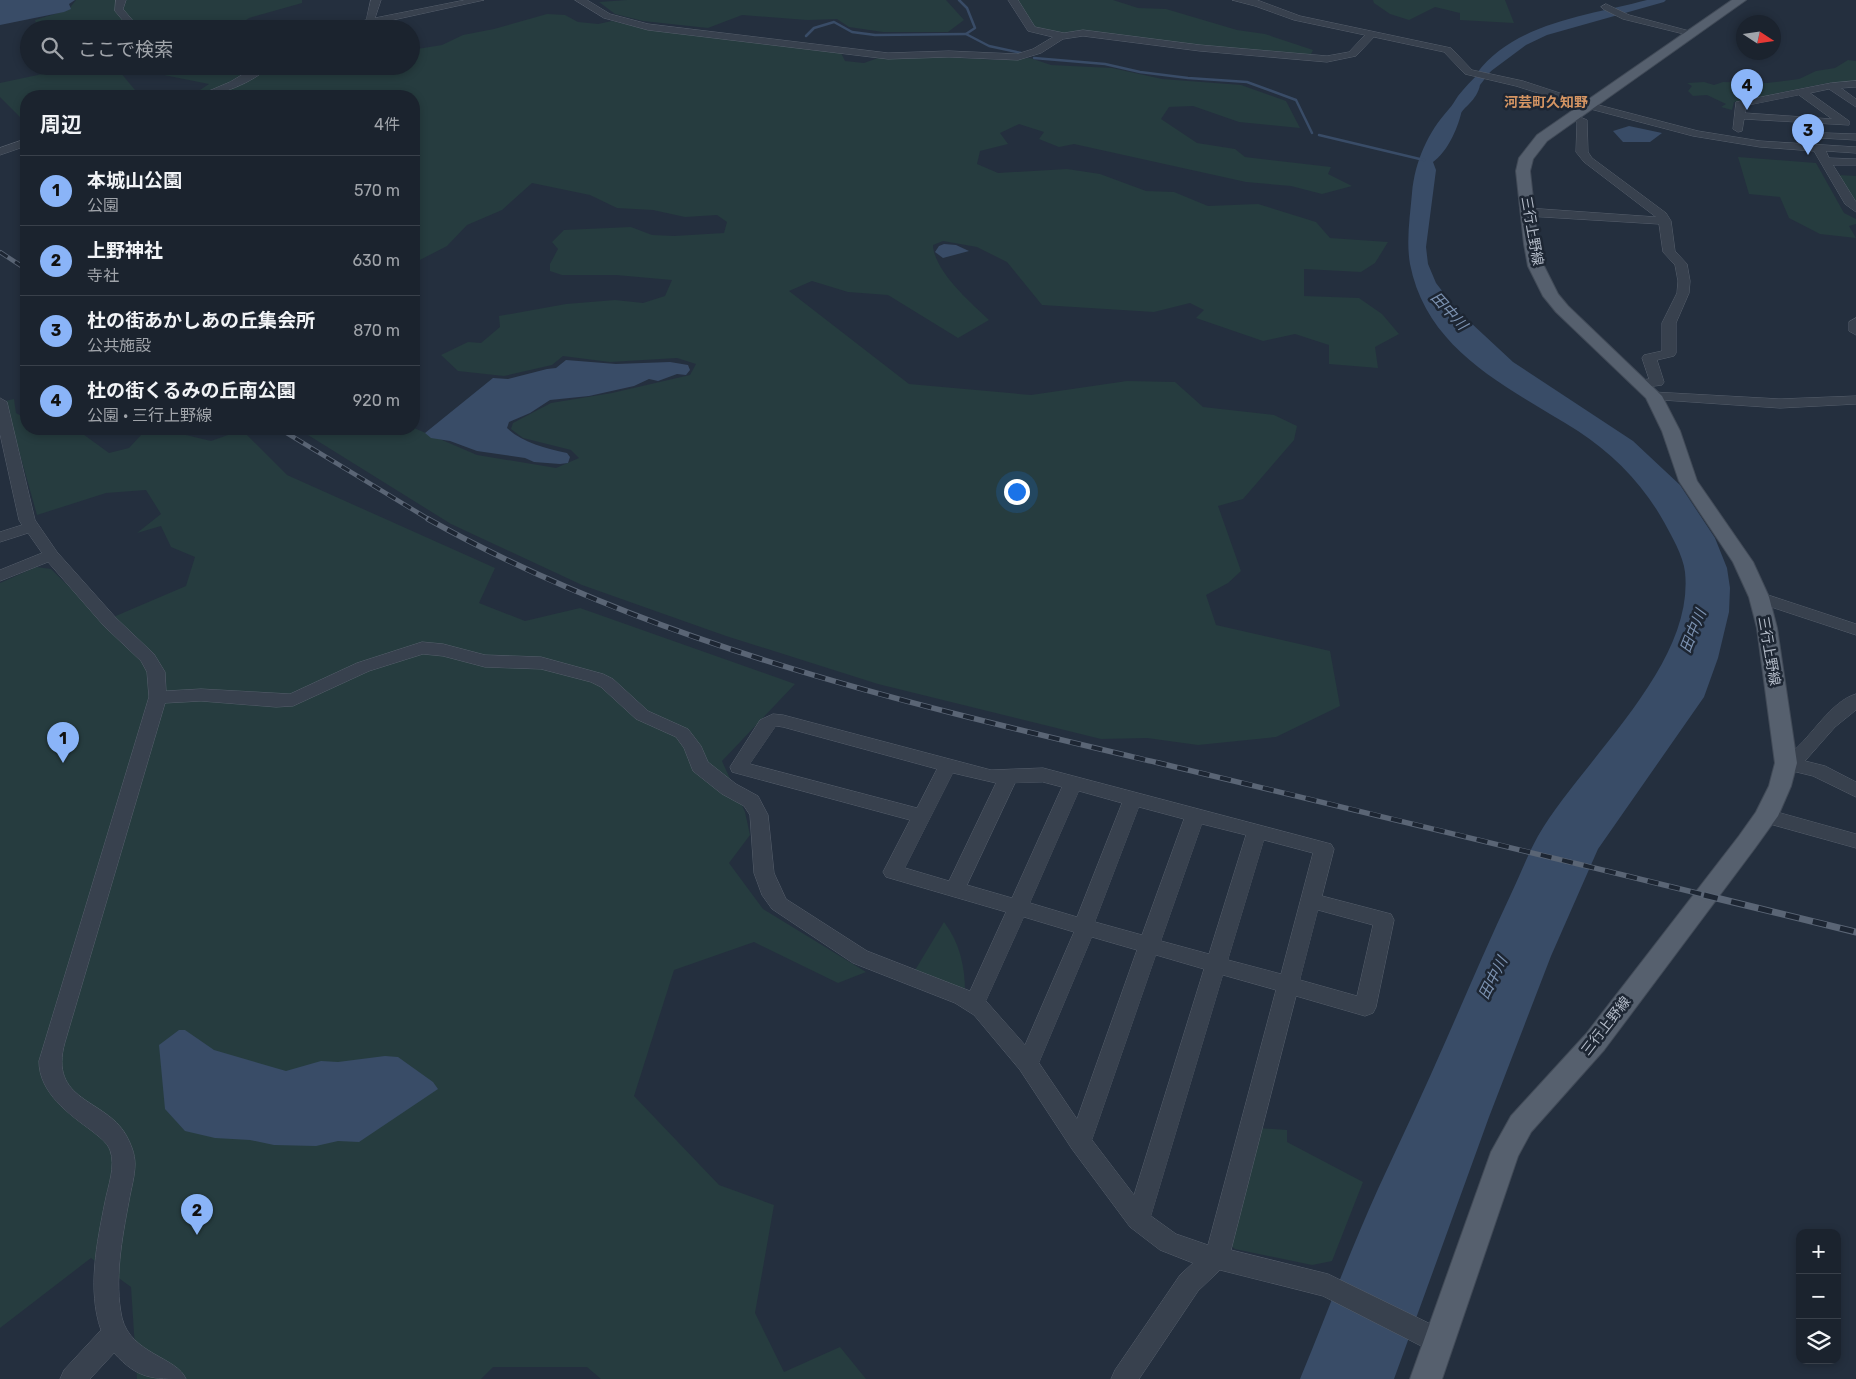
<!DOCTYPE html>
<html lang="ja">
<head>
<meta charset="utf-8">
<style>
	body { margin:0; font-family:Rubik,"Noto Sans JP",sans-serif; background:#282f3a; color:#f1f3f6 }
	.controls { position:absolute; right:15px; bottom:15px; display:grid; overflow:hidden; border-radius:10px; box-shadow:0 2px 8px #0003 }
	.controls button { width:45px; height:45px; display:grid; place-items:center; padding:0; border:0; border-bottom:1px solid #39404a; background:#1b232e; color:#f1f3f6; font:25px sans-serif }
	.compass { position:absolute; left:1736px; top:15px; width:45px; height:45px; border-radius:50%; background:#1b232e; box-shadow:0 2px 8px #0003; rotate:102deg }
	.you { position:absolute; left:1016px; top:491px; width:18px; height:18px; margin:-12px; border:4px solid #fff; border-radius:50%; background:#1a73e8; box-shadow:0 0 0 8px #1a73e833 }
	.badge { display:grid; place-items:center; width:32px; height:32px; border-radius:50%; background:#8ab4f8; color:#111; font-size:16px; font-weight:700 }
	.pin { position:absolute; translate:-50% -41px; filter:drop-shadow(0 1px 2px #0008) }
	.pin::after { content:''; position:absolute; top:26px; width:18px; height:15px; background:inherit; clip-path:polygon(0 0,100% 0,50% 100%) }
	.list { margin:0; padding:0; list-style:none }
	h2 { display:flex; justify-content:space-between; align-items:center; height:65px; margin:0; padding:0 20px; font-size:21px }
	h2 small { font-size:16px; font-weight:400; color:#a0a4aa }
	.list li { display:grid; grid-template-columns:32px 1fr auto; gap:15px; align-items:center; box-sizing:border-box; height:70px; padding:0 20px; border-top:1px solid #39404a }
	.list b { display:block; font-size:19px; white-space:nowrap }
	.list p { margin:0; font-size:16px; white-space:nowrap; color:#a0a4aa }
	.list em { font-size:16px; font-style:normal; color:#a0a4aa }
	.icon { flex:none; width:28px; height:28px; fill:none; stroke:currentColor; stroke-width:2; stroke-linecap:round; stroke-linejoin:round }
	.map { position:relative; flex:none; width:1856px; height:1379px; overflow:hidden }
	.search { position:absolute; background:#1b232e; box-shadow:0 2px 8px #0003; left:20px; top:20px; width:400px; height:55px; display:flex; align-items:center; gap:12px; box-sizing:border-box; padding:0 18px; border-radius:28px; color:#a0a4aa; font-size:19px }
	.panel { position:absolute; background:#1b232e; box-shadow:0 2px 8px #0003; left:20px; top:90px; width:400px; height:345px; border-radius:20px }
	.map>svg:first-child { display:block }
	.green { fill:#263c3f }
	.water { fill:#394c67 }
	.lines { fill:none; stroke-linecap:round; stroke-linejoin:round }
	.stream { stroke:#394c67; stroke-width:2.5 }
	.river { fill:#394c67; fill-rule:evenodd }
	.minor-casing { stroke:#565f6c; stroke-width:1 }
	.major-casing { stroke:#414a57; stroke-width:2 }
	.minor { fill:#38414e; fill-rule:evenodd }
	.major { fill:#56606e; fill-rule:evenodd }
	.rail-far2-casing { stroke:#5a6575; stroke-width:4.5 }
	.rail-far1-casing { stroke:#5a6575; stroke-width:5.5 }
	.rail-casing { stroke:#5a6575; stroke-width:7 }
	.rail-far2 { stroke:#1d2633; stroke-width:3; stroke-dasharray:9; stroke-linecap:butt }
	.rail-far1 { stroke:#1d2633; stroke-width:4; stroke-dasharray:11; stroke-linecap:butt }
	.rail { stroke:#1d2633; stroke-width:5; stroke-dasharray:14; stroke-linecap:butt }
	.labels { text-anchor:middle; dominant-baseline:central; stroke-width:5; stroke-linejoin:round; paint-order:stroke }
	.far-quarter-label { font-size:14px; font-weight:bold; fill:#d59563; stroke:#1d2633 }
	.street-label { font-size:14px; fill:#b4bcc9; stroke:#1d2633 }
	.water-label { font-size:15px; font-style:italic; fill:#7c92b1; stroke:#1d2633 }
</style>
</head>
<body>
<div class="map">
<svg width="1856" height="1379" viewBox="0 0 1856 1379">
	<rect width="100%" height="100%" fill="#242f3e"/>
	<!-- green -->
	<g class="green">
		<polygon points="76,0 302,0 302,3 249,18 234,29 90,29 73,22 36,23 35,20 68,10"/>
		<polygon points="627,0 946,0 964,20 948,32 883,32 849,27 837,19 807,20 742,15 708,28 643,21 615,14 599,2"/>
		<polygon points="1016,0 1113,0 1138,8 1166,9 1237,30 1265,34 1313,50 1310,56 1260,53 1100,33 1059,35 1034,29"/>
		<polygon points="1373,0 1505,0 1514,23 1460,20 1460,13 1435,7 1409,20 1390,14 1374,3"/>
		<path d="M547,14L565,15L578,22L598,24L612,21L650,30L841,53L845,61L864,63L878,58L940,57L1000,60L1030,58L1051,65L1112,68L1162,79L1241,85L1286,101L1300,128L1239,122L1193,106L1169,107L1161,119L1197,143L1235,149L1245,157L1331,167L1328,174L1352,186L1322,194L1291,186L1246,182L1074,144L1059,147L1039,139L1044,132L1019,124L1000,133L1008,144L980,151L977,164L998,173L1067,169L1100,174L1146,191L1174,192L1208,206L1258,204L1316,222L1330,238L1388,242L1375,263L1361,272L1304,269V296L1359,298L1382,314L1399,334L1375,347L1378,368L1329,364V345L1295,334L1263,341L1196,318L1204,310L1190,303L1154,312L1042,305L1007,262L977,247L943,241L933,245C934,271 971,303 989,320L958,338L888,295L848,292L812,281L789,291L909,384L1031,395L1127,381L1175,382L1203,407L1274,415L1297,426L1294,440L1243,499L1218,506L1241,571L1228,583L1206,595L1216,625L1330,651L1340,706L1276,737L1198,745L1147,738L1101,739L878,684L726,636L582,585L451,524L308,435L343,429L414,428L477,455L556,468L579,458L571,450L523,438L511,429L513,423L551,403L612,393L690,375L696,364L677,358L610,362L563,356L552,365L504,376L458,371L441,355L468,342L481,343L500,327L499,316L566,304L615,300L643,303L665,296L672,280L616,275H562L550,271V264L558,249L552,242L564,230L631,227L652,235L674,236L724,233L727,222L717,215L685,217L653,210L617,208L590,195L532,183L502,210L467,225L447,246L414,263V96H191L209,84L144,71L137,66H411V50L442,45L463,35L494,29Z"/>
		<polygon points="1848,60 1856,61 1856,81 1828,83 1734,102 1732,110 1721,107 1726,104 1707,95 1693,96 1688,91 1692,86 1687,83 1704,82 1714,85 1723,82 1767,83 1799,79 1816,71 1835,68"/>
		<polygon points="80,66 115,66 140,96 26,96 26,123 0,97 0,83"/>
		<polygon points="1738,157 1816,163 1844,213 1856,219 1856,224 1849,226 1856,238 1820,234 1789,218 1780,197 1749,194"/>
		<polygon points="1838,175 1856,176 1856,202 1852,200"/>
		<polygon points="14,399 16,413 26,419 26,429 76,429 109,453 129,448 142,434 134,429 193,429 186,435 211,441 242,430 287,475 495,568 479,603 525,621 580,608 795,684 722,761 745,812 750,835 729,863 763,909 866,972 838,983 754,942 674,970 634,1096 719,1185 774,1205 755,1313 784,1372 840,1347 866,1379 601,1379 587,1367 493,1367 481,1379 137,1379 131,1287 91,1258 0,1328 0,583 36,567 51,569 104,621 186,586 195,557 171,547 161,526 137,533 161,514 146,490 106,493 37,515 5,401"/>
		<path d="M944,922C960,943 965,967 965,992L914,972Z"/>
		<polygon points="1258,1128 1287,1130 1287,1142 1363,1182 1332,1261 1312,1265 1235,1249 1230,1245"/>
	</g>
	<!-- water -->
	<g class="water">
		<polygon points="0,0 75,0 69,4 71,9 64,12 0,25"/>
		<path d="M1504,54L1480,85C1477,101 1462,108 1461,114C1457,130 1447,152 1433,162L1436,170L1426,247L1428,264L1436,283L1456,309L1513,362L1633,441L1680,485L1715,538L1727,568L1730,588L1729,612L1718,658L1704,697L1598,849L1551,956L1489,1117L1394,1379H1300C1326,1316 1350,1251 1378,1189C1401,1139 1425,1089 1447,1038C1468,990 1489,941 1511,894C1520,875 1528,854 1538,836C1582,760 1695,666 1685,572C1683,555 1672,537 1664,522C1643,484 1613,454 1578,431C1510,388 1427,352 1410,264C1406,240 1410,217 1412,193C1415,161 1428,132 1449,109C1453,105 1455,100 1458,96C1472,79 1486,65 1504,54Z"/>
		<polygon points="1629,126 1662,133 1650,142 1623,142 1613,131"/>
		<polygon points="944,244 956,245 969,251 943,258 935,252 939,246"/>
		<path d="M566,360L616,364L670,362L688,365L690,370L686,375L677,374L658,381L649,379L634,386L589,396L550,400L530,413L509,422L507,428C523,443 545,448 567,453L570,457L568,463L560,464L534,462L525,458L477,451L450,441L431,438L425,433L493,378L508,379L547,369L556,368Z"/>
		<polygon points="179,1030 185,1030 214,1050 286,1071 321,1061 338,1062 385,1056 398,1057 433,1082 438,1089 359,1142 338,1141 316,1146 274,1145 250,1140 215,1138 185,1131 165,1109 159,1045"/>
	</g>
	<g class="lines">
		<!-- stream -->
		<g class="stream">
			<polyline points="959,0 967,8 975,28 966,34 989,46 1021,53"/>
			<polyline points="806,36 814,28 834,22 852,32 875,35 966,34"/>
			<polyline points="1034,58 1105,64 1140,72 1188,78 1247,82 1296,100 1312,133"/>
			<polyline points="1319,135 1424,160"/>
		</g>
		<!-- river -->
		<path class="river" d="M1647,0H1666L1664,2L1547,35L1526,45L1483,77L1477,73C1515,22 1591,15 1647,0Z"/>
		<!-- minor casing -->
		<g class="minor-casing">
			<g id="minor">
				<polygon points="116,0 126,0 123,9 140,29 130,29 115,11"/>
				<polygon points="371,0 381,0 375,18 465,0 484,0 352,29 332,29 366,20"/>
				<polygon points="575,0 587,0 610,14 648,24 888,53 949,51 1017,54 1033,49 1053,37 1028,31 1008,0 1018,0 1035,27 1064,33 1083,30 1200,45 1327,56 1349,52 1365,35 1294,20 1255,6 1232,0 1257,0 1300,16 1451,48 1472,70 1523,81 1587,102 1698,131 1760,141 1856,147 1856,153 1826,151 1829,158 1856,159 1856,165 1833,165 1856,202 1856,212 1845,204 1814,151 1760,147 1693,136 1579,106 1516,86 1465,74 1444,52 1374,37 1356,56 1327,62 1200,51 1083,36 1063,39 1041,53 1018,60 949,57 888,59 648,30 604,18"/>
				<polygon points="1606,4 1629,15 1697,33 1692,36 1623,19 1603,9 1601,7"/>
				<path d="M257,66H270C254,82 218,97 197,96L230,82Z"/>
				<path d="M1856,81V87L1841,88L1856,99V107L1829,89L1810,93L1849,121V125L1744,119L1742,131L1738,132L1733,129L1736,102L1831,83ZM1799,95L1832,119L1745,113V106Z"/>
				<polygon points="1573,114 1587,120 1588,152 1592,158 1666,213 1671,221 1675,251 1687,264 1690,281 1689,293 1676,323 1676,353 1674,356 1657,360 1664,382 1662,385 1639,388 1632,384 1634,381 1649,379 1642,358 1644,355 1662,351 1662,323 1677,293 1678,281 1675,265 1663,252 1659,224 1527,216 1521,212 1527,208 1656,217 1584,162 1576,152 1577,122 1568,117"/>
				<polygon points="1825,133 1856,134 1856,140 1821,138 1820,136"/>
				<polygon points="26,139 26,146 0,155 0,148"/>
				<polygon points="1856,318 1856,335 1849,331 1849,322"/>
				<polygon points="1653,392 1780,399 1856,396 1856,404 1780,408 1648,399 1646,396"/>
				<path d="M0,398L7,402L35,520L57,552L116,618L154,654L165,672L166,691L201,689L290,694L357,663L422,642L443,644L485,655L541,657L603,674L613,679L648,711L688,729L701,746L708,762L736,784L758,796L768,815L774,873L786,899L867,951L970,991L1006,912L886,877L883,872L910,820L732,772L730,767L760,720L773,714L783,715L991,770L1043,768L1331,844L1334,849L1322,896L1391,914L1394,920L1376,1007L1373,1013L1365,1016L1296,996L1231,1250L1328,1274L1449,1333L1453,1342L1449,1351L1440,1354L1431,1351L1323,1296L1220,1270L1198,1291L1139,1379H1111L1115,1370L1180,1275L1193,1263L1160,1250L1130,1227L1072,1149L1020,1070L974,1015L955,1003L853,963L772,909L762,895L754,873L750,815L744,806L722,794L693,771L684,748L676,737L636,719L601,687L591,682L541,669L485,667L443,656L423,654L369,671L293,706L276,707L201,701L165,703L65,1042C48,1102 105,1098 126,1135C131,1144 135,1154 135,1164C135,1176 131,1189 129,1201C122,1238 114,1281 122,1318C131,1354 177,1357 186,1379C151,1379 138,1379 114,1353L90,1379H60L64,1370L101,1330C87,1290 97,1242 105,1202C108,1186 116,1166 110,1150C107,1142 98,1136 92,1131C69,1114 39,1093 39,1061L149,697L147,672L141,661L104,626L48,562L0,581V570L42,553L28,533L0,542V532L22,525L19,520L0,434ZM776,726L783,727L937,769L917,808L750,764ZM953,773L996,783L949,881L905,868ZM1043,782L1062,787L1012,898L967,885L1015,783ZM1079,791L1122,803L1077,917L1030,903ZM1139,807L1184,819L1142,935L1095,922ZM1202,824L1246,835L1209,954L1161,941ZM1264,840L1313,853L1281,974L1228,960ZM1318,910L1373,925L1357,996L1300,980ZM1024,917L1074,932L1025,1045L986,1001ZM1092,937L1137,950L1077,1119L1039,1063ZM1156,955L1204,969L1134,1195L1092,1140ZM1223,975L1276,990L1208,1245L1176,1234L1151,1216Z"/>
				<polygon points="1759,592 1856,624 1856,635 1753,601 1751,597 1753,593"/>
				<path d="M1856,694V710L1835,727L1805,761L1825,766L1856,782V797L1813,776L1780,768L1777,763C1781,756 1787,756 1792,752C1812,736 1831,701 1856,694Z"/>
				<polygon points="1766,809 1856,834 1856,848 1759,821 1757,816 1759,811"/>
			</g>
		</g>
		<!-- major casing -->
		<g class="major-casing">
			<polygon id="major" points="1732,0 1746,0 1547,141 1533,159 1530,171 1538,244 1544,266 1558,294 1568,306 1662,396 1680,431 1697,481 1753,562 1769,597 1777,628 1797,763 1791,786 1778,816 1755,848 1604,1050 1531,1132 1518,1156 1442,1379 1410,1379 1491,1152 1511,1116 1586,1034 1739,836 1756,812 1769,786 1775,763 1757,628 1749,597 1733,562 1679,481 1662,431 1646,398 1556,312 1543,296 1528,266 1524,244 1516,171 1519,158 1537,135"/>
		</g>
		<!-- minor -->
		<use href="#minor" class="minor"/>
		<!-- major -->
		<use href="#major" class="major"/>
		<!-- rail-far2 casing -->
		<g class="rail-far2-casing">
			<g id="rail-far2">
				<polyline points="0,252 26,269"/>
				<polyline points="280,429 430,520"/>
			</g>
		</g>
		<!-- rail-far1 casing -->
		<g class="rail-far1-casing">
			<path id="rail-far1" d="M428,519C655,646 909,704 1159,763C1343,807 1526,851 1709,896"/>
		</g>
		<!-- rail casing -->
		<g class="rail-casing">
			<polyline id="rail" points="1704,895 1856,932"/>
		</g>
		<!-- rail-far2 -->
		<use href="#rail-far2" class="rail-far2"/>
		<!-- rail-far1 -->
		<use href="#rail-far1" class="rail-far1"/>
		<!-- rail -->
		<use href="#rail" class="rail"/>
	</g>
	<g class="labels">
		<!-- far-quarter labels -->
		<g class="far-quarter-label">
			<text x="1546" y="102">河芸町久知野</text>
		</g>
		<!-- street labels -->
		<g class="street-label">
			<text transform="translate(1532 231) rotate(80)">三行上野線</text>
			<text transform="translate(1769 651) rotate(80)">三行上野線</text>
			<text transform="translate(1606 1026) rotate(-52)">三行上野線</text>
		</g>
		<!-- water labels -->
		<g class="water-label">
			<text transform="translate(1449 311) rotate(47)">田中川</text>
			<text transform="translate(1693 631) rotate(-68)">田中川</text>
			<text transform="translate(1493 978) rotate(-63)">田中川</text>
		</g>
	</g>
</svg>
<div class="controls">
<button>+</button>
<button>−</button>
<button><svg class="icon" aria-label="layers" viewBox="0 0 24 24"><path d="M12 4l9 5-9 5-9-5zM3 14l9 5 9-5"/></svg></button>
</div>
<svg class="compass" viewBox="-18 -18 36 36"><path d="M0-13l5 13h-10z" fill="#e53935"/><path d="M0 13l5-13h-10z" fill="#a0a4aa"/></svg>
<div class="you"></div>
<div class="pin badge" style="left:63px;top:763px">1</div>
<div class="pin badge" style="left:197px;top:1235px">2</div>
<div class="pin badge" style="left:1808px;top:155px">3</div>
<div class="pin badge" style="left:1747px;top:110px">4</div>
<div class="search"><svg class="icon" aria-label="search" viewBox="0 0 24 24"><circle cx="10" cy="10" r="6"/><path d="M15 15l6 6"/></svg>ここで検索</div>
<section class="panel">
<h2>周辺<small>4件</small></h2>
<ul class="list">
<li><span class="badge">1</span><div><b>本城山公園</b><p>公園</p></div><em>570 m</em></li>
<li><span class="badge">2</span><div><b>上野神社</b><p>寺社</p></div><em>630 m</em></li>
<li><span class="badge">3</span><div><b>杜の街あかしあの丘集会所</b><p>公共施設</p></div><em>870 m</em></li>
<li><span class="badge">4</span><div><b>杜の街くるみの丘南公園</b><p>公園 · 三行上野線</p></div><em>920 m</em></li>
</ul>
</section>
</div>
</body>
</html>
